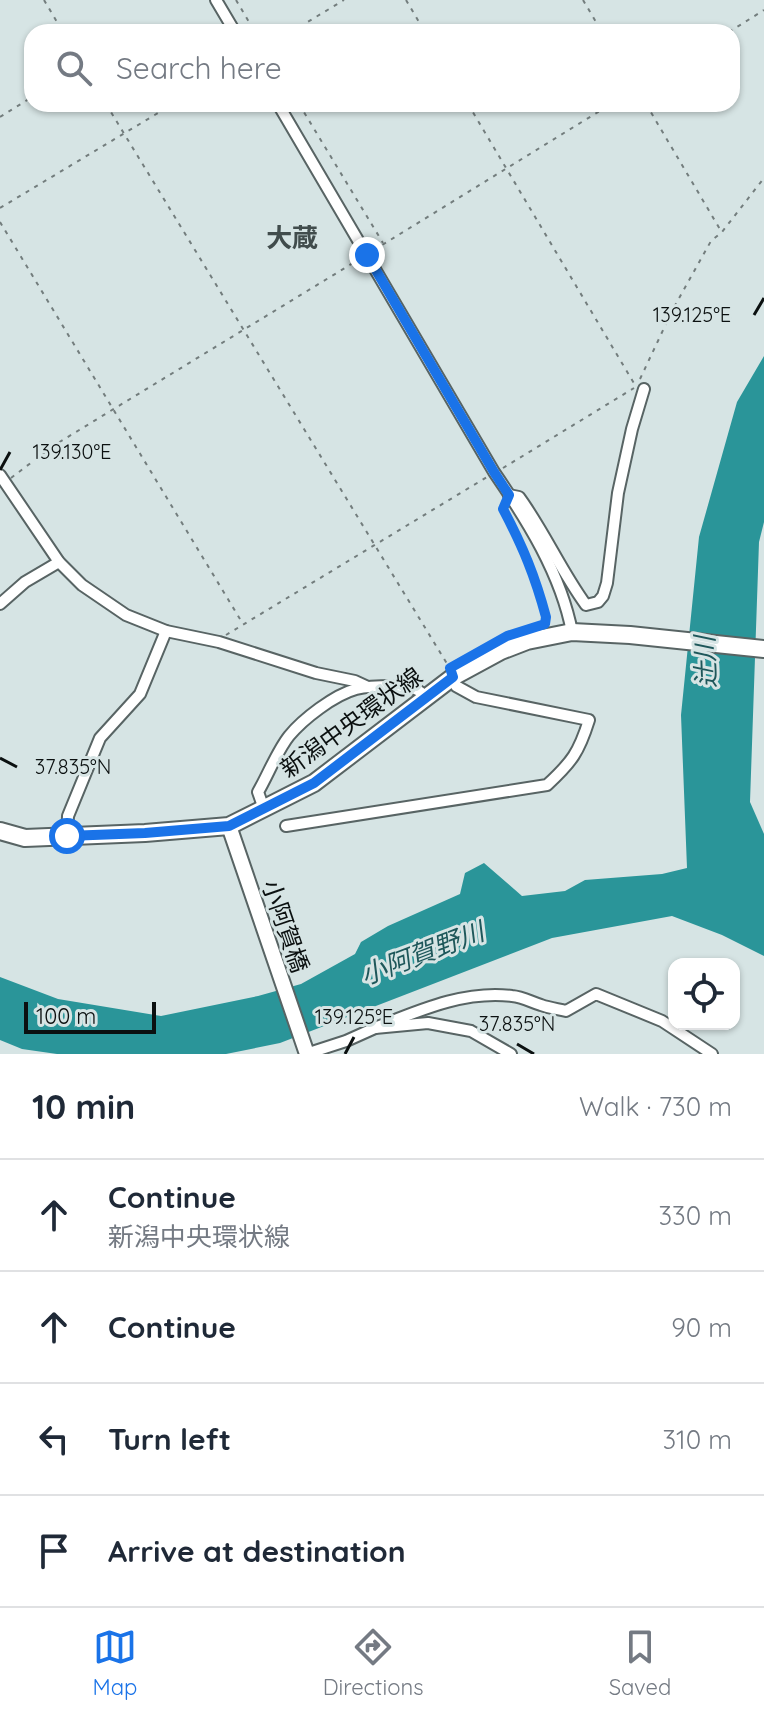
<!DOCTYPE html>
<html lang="en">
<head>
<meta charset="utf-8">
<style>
	body { margin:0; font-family:Quicksand,"Noto Sans JP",sans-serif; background:#f6f6f7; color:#1f2937 }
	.controls { position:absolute; right:24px; bottom:24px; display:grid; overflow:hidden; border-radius:16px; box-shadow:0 2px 6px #0004 }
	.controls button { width:72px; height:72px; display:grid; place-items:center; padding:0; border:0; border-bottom:2px solid #e0e1e3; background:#fff; color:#1f2937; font:40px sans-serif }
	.scale { position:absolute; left:24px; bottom:20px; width:132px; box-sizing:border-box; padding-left:8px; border:4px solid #0b1010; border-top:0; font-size:22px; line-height:28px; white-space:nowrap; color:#0b1010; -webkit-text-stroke:6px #d6e4e4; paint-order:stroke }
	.stop { position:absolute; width:24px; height:24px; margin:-18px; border:6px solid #1a73e8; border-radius:50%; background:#fff }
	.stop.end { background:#1a73e8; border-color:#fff; box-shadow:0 2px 8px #0008 }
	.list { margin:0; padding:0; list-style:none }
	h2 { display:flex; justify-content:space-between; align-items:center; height:104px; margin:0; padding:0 32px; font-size:34px }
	h2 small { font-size:26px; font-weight:400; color:#747a83 }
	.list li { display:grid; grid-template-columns:52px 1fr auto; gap:24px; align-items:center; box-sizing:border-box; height:112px; padding:0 32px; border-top:2px solid #e0e1e3 }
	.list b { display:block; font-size:30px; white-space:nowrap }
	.list p { margin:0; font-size:26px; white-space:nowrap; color:#747a83 }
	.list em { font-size:26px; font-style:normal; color:#747a83 }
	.icon { flex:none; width:44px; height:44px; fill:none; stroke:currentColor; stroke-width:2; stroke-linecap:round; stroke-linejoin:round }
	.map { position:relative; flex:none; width:764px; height:1054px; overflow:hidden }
	.search { position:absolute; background:#fff; box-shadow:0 2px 6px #0004; left:24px; right:24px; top:24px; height:88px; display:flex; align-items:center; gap:20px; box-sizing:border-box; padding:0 28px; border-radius:24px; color:#747a83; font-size:30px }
	.sheet { height:552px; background:#fff }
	nav { display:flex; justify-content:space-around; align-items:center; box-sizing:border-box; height:112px; border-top:2px solid #e0e1e3; background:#fff; font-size:22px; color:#747a83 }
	nav a { display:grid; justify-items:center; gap:4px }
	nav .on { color:#1a73e8 }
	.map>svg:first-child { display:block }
	.water { fill:#2a9599 }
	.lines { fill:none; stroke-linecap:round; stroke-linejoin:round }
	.street-casing { stroke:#586464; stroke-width:14 }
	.secondary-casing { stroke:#586464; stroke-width:18 }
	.primary-casing { stroke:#586464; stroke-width:20 }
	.path { stroke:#737d7d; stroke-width:2; stroke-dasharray:4 6; stroke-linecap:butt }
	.street { stroke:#fff; stroke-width:10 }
	.secondary { stroke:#fff; stroke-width:14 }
	.primary { stroke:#fff; stroke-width:16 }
	.route { stroke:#1a73e8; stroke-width:10 }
	.ticks { fill:none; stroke:#0b1010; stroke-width:3 }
	.labels { text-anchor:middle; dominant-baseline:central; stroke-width:6; stroke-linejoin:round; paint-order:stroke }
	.street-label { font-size:24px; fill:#0b1010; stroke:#d6e4e4 }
	.neighbourhood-label { font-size:26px; font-weight:bold; fill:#414c4c; stroke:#d6e4e4 }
	.water-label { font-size:26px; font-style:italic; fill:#1e575a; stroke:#d6e4e4 }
	.ticks-label { font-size:20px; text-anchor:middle; fill:#0b1010; stroke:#d6e4e4; stroke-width:6; stroke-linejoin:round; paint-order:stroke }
</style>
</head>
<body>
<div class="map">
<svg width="764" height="1054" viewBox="0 0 764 1054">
	<rect width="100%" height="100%" fill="#d6e4e4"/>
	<!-- water -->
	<polygon class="water" points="764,356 764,522 759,542 750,802 764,834 764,956 722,935 672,916 552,938 280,1043 226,1054 57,1054 22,1049 0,1040 0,977 58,999 161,1016 258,996 301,984 355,954 361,942 388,926 460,894 465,873 484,863 522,896 565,891 585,880 662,874 687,868 681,715 699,537 737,402"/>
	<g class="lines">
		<!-- street casing -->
		<g class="street-casing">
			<g id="street">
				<polyline points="216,0 235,32"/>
				<path d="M278,104L494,472C527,520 561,574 572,632"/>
				<polyline points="0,475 59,562 82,585 126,615 166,631 219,642 316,673 355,681 368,687"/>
				<path d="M509,495L519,497C544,531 561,571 586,605L598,602L603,596L607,583L618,493L632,429L644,389"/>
				<polyline points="0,604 25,582 59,562"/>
				<path d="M264,809L258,792C268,775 277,751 289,736C303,719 334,695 356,689C368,686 381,686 393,686C407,687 418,686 427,699"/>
				<path d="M286,826L547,785C572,762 579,752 589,720L476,697L456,686L453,677"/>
				<polyline points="67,836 68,816 100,738 140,694 166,631"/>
				<path d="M375,1028C418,1011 464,990 512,996C523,997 531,1002 541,1005C549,1008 558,1009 566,1011L596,994L662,1021L712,1054"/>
				<polyline points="306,1054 346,1041 375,1028 428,1023 471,1031 511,1054"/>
			</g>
		</g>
		<!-- secondary casing -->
		<g class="secondary-casing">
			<polyline id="secondary" points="229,826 307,1054"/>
		</g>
		<!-- primary casing -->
		<g class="primary-casing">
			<polyline id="primary" points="0,831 25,838 145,833 229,826 314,783 453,677 501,651 527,641 572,632 630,635 764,649"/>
		</g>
		<!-- path -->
		<g class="path">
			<polyline points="44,0 63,32"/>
			<polyline points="236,0 255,32"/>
			<polyline points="406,0 425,32"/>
			<polyline points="583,0 602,32"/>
			<polyline points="291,32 344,0"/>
			<polyline points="729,32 764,10"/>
			<polyline points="106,104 449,667"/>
			<polyline points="299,104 383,243"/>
			<polyline points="468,104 635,385"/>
			<polyline points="646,104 721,231"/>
			<polyline points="0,117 32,97"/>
			<polyline points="0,208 173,104"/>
			<polyline points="0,222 243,624"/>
			<polyline points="374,250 611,104"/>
			<polyline points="640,379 673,309 711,241 722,232 764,178"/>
			<polyline points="503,468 634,388"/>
			<polyline points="11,478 53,446 358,260"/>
			<path d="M504,507L503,509C523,547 535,575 546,617L545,624L541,625"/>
			<polyline points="226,635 487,477"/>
		</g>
		<!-- street -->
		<use href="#street" class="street"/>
		<!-- secondary -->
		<use href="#secondary" class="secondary"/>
		<!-- primary -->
		<use href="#primary" class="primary"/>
	</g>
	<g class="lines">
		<!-- route -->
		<path class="route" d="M67,836L145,833L229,826L314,783L453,677L450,668L507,636L545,624L546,617C535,576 523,547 503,509L509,495L494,472L367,255"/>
	</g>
	<!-- ticks -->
	<path class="ticks" d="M754,315L764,298M0,470L10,452M0,758L17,767M517,1044L534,1054M345,1054L354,1037"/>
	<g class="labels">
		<!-- street labels -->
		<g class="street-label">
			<text transform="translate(351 722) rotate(-36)">新潟中央環状線</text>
			<text transform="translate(286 926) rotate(71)">小阿賀橋</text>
		</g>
		<!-- neighbourhood labels -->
		<g class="neighbourhood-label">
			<text x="292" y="237">大蔵</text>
		</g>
		<!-- water labels -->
		<g class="water-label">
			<text transform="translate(705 662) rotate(-92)">辻川</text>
			<text transform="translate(422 953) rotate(-21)">小阿賀野川</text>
		</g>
	</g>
	<g class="ticks-label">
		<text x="692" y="322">139.125°E</text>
		<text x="72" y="459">139.130°E</text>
		<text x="73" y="774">37.835°N</text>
		<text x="354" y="1024">139.125°E</text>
		<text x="517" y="1031">37.835°N</text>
	</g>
</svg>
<div class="controls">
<button><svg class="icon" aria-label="locate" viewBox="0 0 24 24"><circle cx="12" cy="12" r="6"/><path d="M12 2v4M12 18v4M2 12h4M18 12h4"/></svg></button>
</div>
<div class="scale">100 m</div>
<div class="stop" style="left:67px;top:836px"></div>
<div class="stop end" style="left:367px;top:255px"></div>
<div class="search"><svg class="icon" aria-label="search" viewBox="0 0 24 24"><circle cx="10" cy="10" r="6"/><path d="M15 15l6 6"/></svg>Search here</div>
</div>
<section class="sheet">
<h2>10 min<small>Walk · 730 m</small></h2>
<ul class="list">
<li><svg class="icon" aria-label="ahead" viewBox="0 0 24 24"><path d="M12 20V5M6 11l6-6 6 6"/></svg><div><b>Continue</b><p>新潟中央環状線</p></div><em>330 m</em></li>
<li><svg class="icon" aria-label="ahead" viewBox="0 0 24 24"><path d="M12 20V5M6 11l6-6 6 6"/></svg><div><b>Continue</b></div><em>90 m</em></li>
<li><svg class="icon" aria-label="left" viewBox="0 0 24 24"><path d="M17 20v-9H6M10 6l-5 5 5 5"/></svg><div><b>Turn left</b></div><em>310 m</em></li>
<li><svg class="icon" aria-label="arrive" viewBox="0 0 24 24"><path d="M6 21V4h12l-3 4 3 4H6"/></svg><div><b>Arrive at destination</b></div></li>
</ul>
</section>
<nav>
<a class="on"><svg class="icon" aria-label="map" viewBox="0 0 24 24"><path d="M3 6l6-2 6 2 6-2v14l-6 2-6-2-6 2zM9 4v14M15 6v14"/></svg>Map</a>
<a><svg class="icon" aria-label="directions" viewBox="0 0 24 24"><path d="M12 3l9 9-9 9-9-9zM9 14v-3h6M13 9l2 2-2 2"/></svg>Directions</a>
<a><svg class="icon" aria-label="saved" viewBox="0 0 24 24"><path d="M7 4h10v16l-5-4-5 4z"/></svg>Saved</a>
</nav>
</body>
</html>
